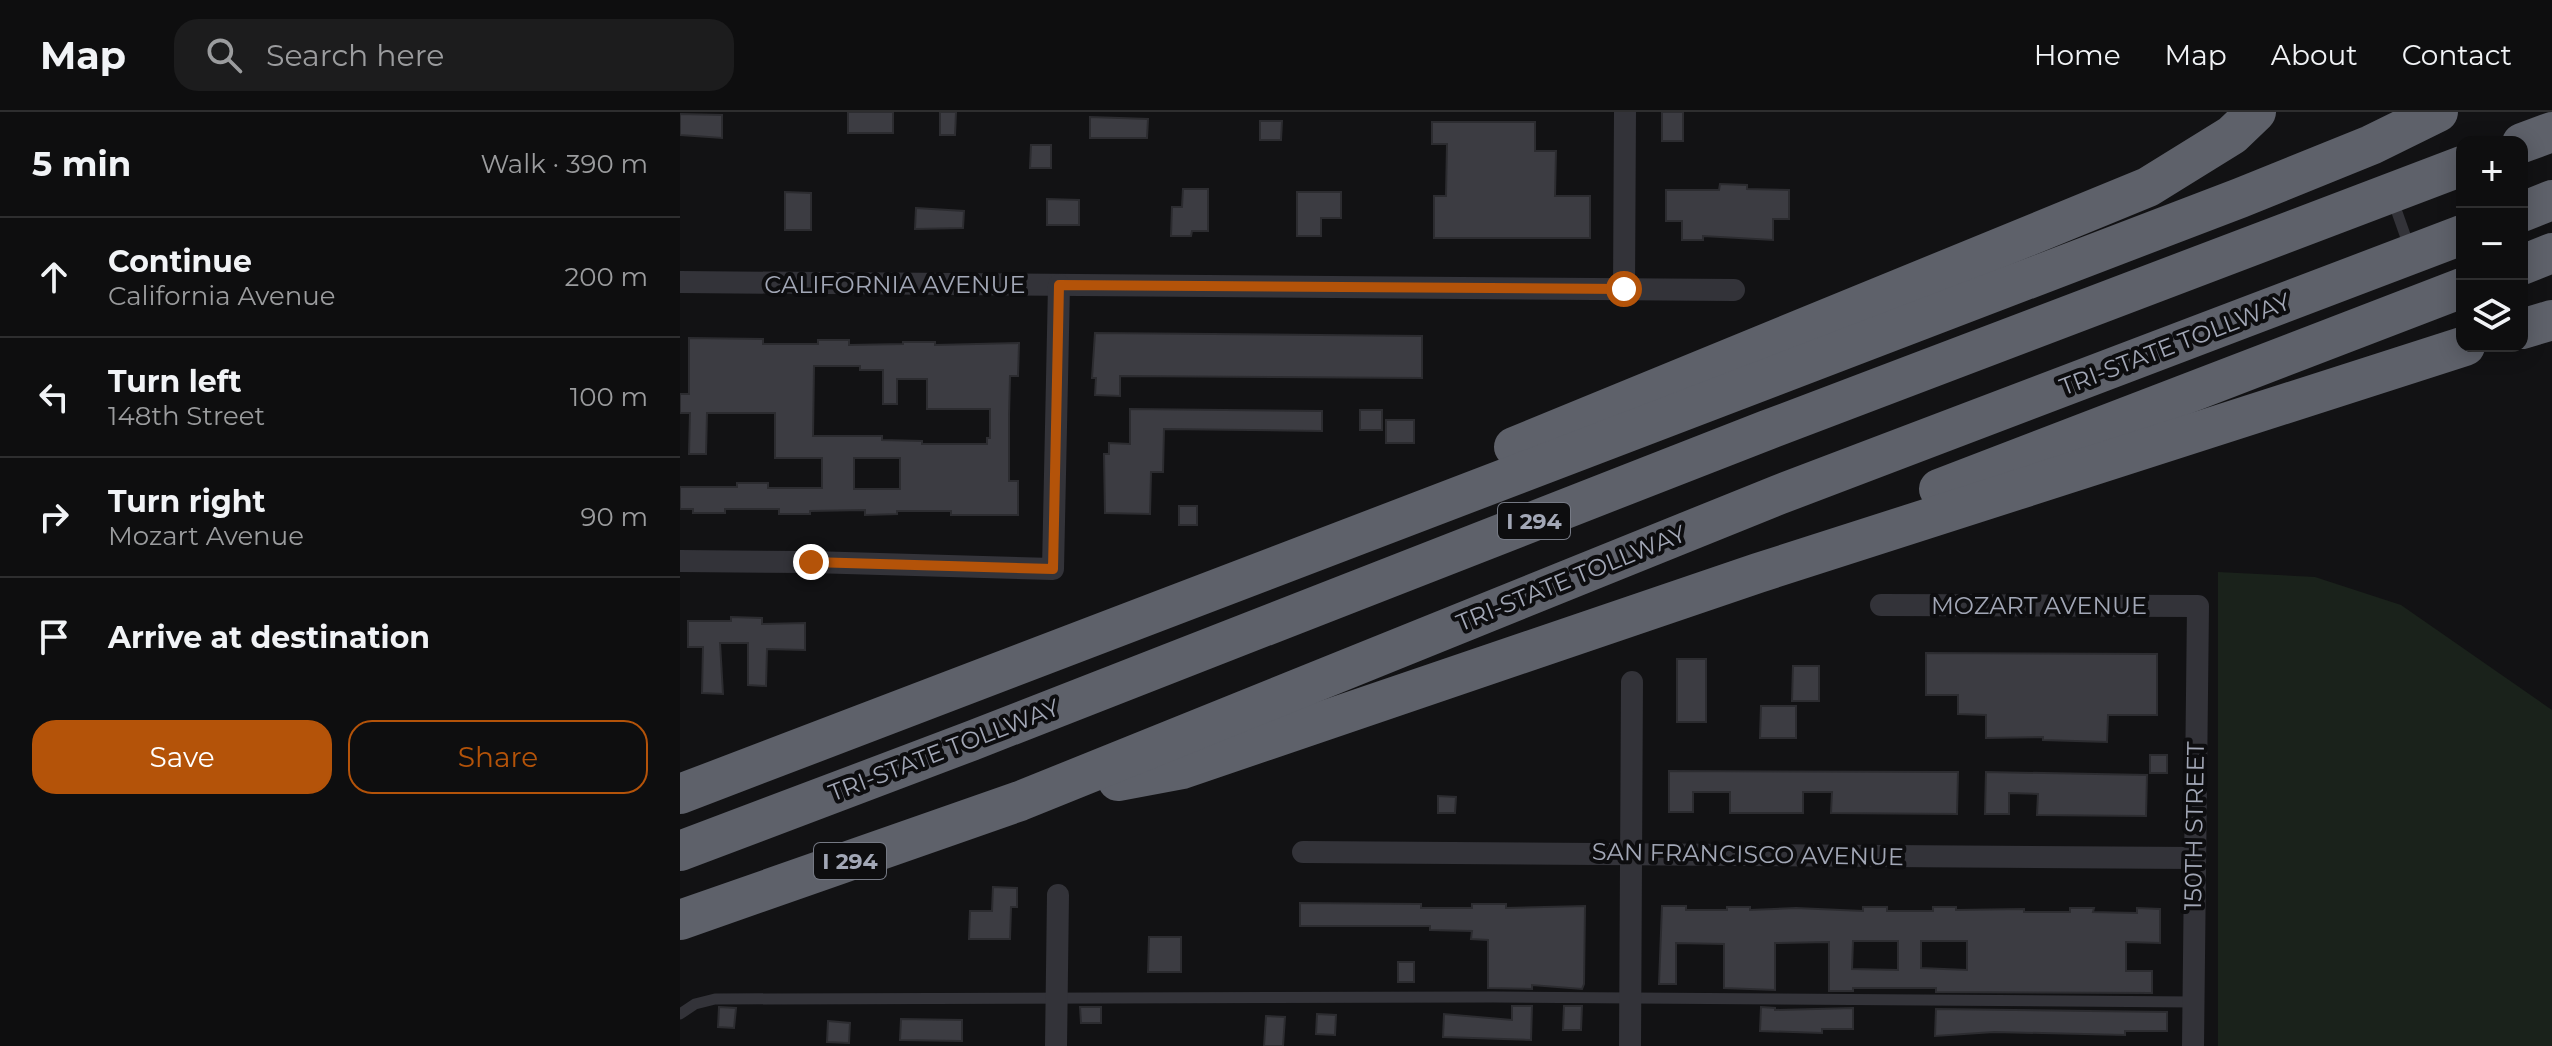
<!DOCTYPE html>
<html lang="en">
<head>
<meta charset="utf-8">
<style>
	body { margin:0; font-family:Montserrat,sans-serif; background:#1c1c1d; color:#f1f3f6 }
	.controls { position:absolute; right:24px; top:24px; display:grid; overflow:hidden; border-radius:16px; box-shadow:0 4px 20px #0003 }
	.controls button { width:72px; height:72px; display:grid; place-items:center; padding:0; border:0; border-bottom:2px solid #2e2e2f; background:#0e0e0f; color:#f1f3f6; font:40px sans-serif }
	.stop { position:absolute; width:24px; height:24px; margin:-18px; border:6px solid #b45309; border-radius:50%; background:#fff }
	.stop.end { background:#b45309; border-color:#fff; box-shadow:0 2px 8px #0008 }
	.list { margin:0; padding:0; list-style:none }
	h2 { display:flex; justify-content:space-between; align-items:center; height:104px; margin:0; padding:0 32px; font-size:34px }
	h2 small { font-size:26px; font-weight:400; color:#9b9c9e }
	.list li { display:grid; grid-template-columns:52px 1fr auto; gap:24px; align-items:center; box-sizing:border-box; height:120px; padding:0 32px; border-top:2px solid #2e2e2f }
	.list b { display:block; font-size:30px; white-space:nowrap }
	.list p { margin:0; font-size:26px; white-space:nowrap; color:#9b9c9e }
	.list em { font-size:26px; font-style:normal; color:#9b9c9e }
	.actions { display:flex; gap:16px; padding:24px 32px }
	.actions a { flex:1; padding:18px 0; border:2px solid #b45309; border-radius:24px; text-align:center; font-size:28px; color:#b45309 }
	.actions .main { background:#b45309; color:#fff }
	.icon { flex:none; width:44px; height:44px; fill:none; stroke:currentColor; stroke-width:2; stroke-linecap:round; stroke-linejoin:round }
	.map { position:relative; flex:none; width:1872px; height:934px; overflow:hidden }
	header { display:flex; align-items:center; gap:48px; box-sizing:border-box; height:112px; padding:0 40px; background:#0e0e0f; border-bottom:2px solid #2e2e2f }
	header strong { font-size:38px }
	nav { display:flex; gap:44px; margin-inline-start:auto; font-size:28px }
	.search { width:560px; height:72px; background:#1c1c1d; display:flex; align-items:center; gap:20px; box-sizing:border-box; padding:0 28px; border-radius:24px; color:#9b9c9e; font-size:30px }
	main { display:flex }
	aside { flex:1; background:#0e0e0f }
	.map>svg:first-child { display:block }
	.green { fill:#1a221b }
	.building { fill:#3c3c42; stroke:#2c2c30; stroke-width:2; fill-rule:evenodd }
	.lines { fill:none; stroke-linecap:round; stroke-linejoin:round }
	.lane { stroke:#333339; stroke-width:11 }
	.street { stroke:#333339; stroke-width:22 }
	.highway { stroke:#5e616a; stroke-width:40 }
	.route { stroke:#b45309; stroke-width:10 }
	.labels { text-anchor:middle; dominant-baseline:central; stroke-width:8; stroke-linejoin:round; paint-order:stroke }
	.shield { fill:#0d0d0f; stroke:#757984; stroke-width:2 }
	.shield-label { font-size:22px; font-weight:bold; fill:#a2a7b6 }
	.street-label { font-size:24px; fill:#a2a7b6; stroke:#0d0d0f }
</style>
</head>
<body>
<header>
<strong>Map</strong>
<div class="search"><svg class="icon" aria-label="search" viewBox="0 0 24 24"><circle cx="10" cy="10" r="6"/><path d="M15 15l6 6"/></svg>Search here</div>
<nav><a>Home</a><a>Map</a><a>About</a><a>Contact</a></nav>
</header>
<main>
<aside>
<h2>5 min<small>Walk · 390 m</small></h2>
<ul class="list">
<li><svg class="icon" aria-label="ahead" viewBox="0 0 24 24"><path d="M12 20V5M6 11l6-6 6 6"/></svg><div><b>Continue</b><p>California Avenue</p></div><em>200 m</em></li>
<li><svg class="icon" aria-label="left" viewBox="0 0 24 24"><path d="M17 20v-9H6M10 6l-5 5 5 5"/></svg><div><b>Turn left</b><p>148th Street</p></div><em>100 m</em></li>
<li><svg class="icon" aria-label="right" viewBox="0 0 24 24"><path d="M7 20v-9h11M14 6l5 5-5 5"/></svg><div><b>Turn right</b><p>Mozart Avenue</p></div><em>90 m</em></li>
<li><svg class="icon" aria-label="arrive" viewBox="0 0 24 24"><path d="M6 21V4h12l-3 4 3 4H6"/></svg><div><b>Arrive at destination</b></div></li>
</ul>
<div class="actions"><a class="main">Save</a><a>Share</a></div>
</aside>
<div class="map">
<svg width="1872" height="934" viewBox="0 0 1872 934">
	<rect width="100%" height="100%" fill="#121214"/>
	<!-- green -->
	<polygon class="green" points="1538,460 1635,465 1721,493 1872,598 1872,934 1538,934"/>
	<!-- building -->
	<g class="building">
		<rect x="168" y="0" width="45" height="21"/>
		<polygon points="260,0 276,0 275,23 260,23"/>
		<rect x="982" y="0" width="21" height="29"/>
		<polygon points="0,2 42,3 42,26 0,23"/>
		<polygon points="410,5 468,7 467,26 410,26"/>
		<polygon points="580,9 602,9 601,28 580,28"/>
		<polygon points="752,10 855,10 855,39 876,39 875,84 910,84 910,126 754,126 754,84 766,84 767,32 752,32"/>
		<polygon points="351,33 371,33 371,56 350,56"/>
		<polygon points="1040,72 1067,73 1067,77 1109,78 1109,107 1093,107 1093,128 1023,124 1023,128 1002,128 1002,109 986,109 986,78 1039,78"/>
		<polygon points="503,77 528,77 528,119 512,119 511,124 491,124 492,95 502,95"/>
		<polygon points="105,80 131,81 131,118 105,118"/>
		<polygon points="617,80 661,80 661,106 641,106 641,124 617,124"/>
		<polygon points="367,87 399,88 399,113 367,113"/>
		<polygon points="236,96 284,99 283,116 235,117"/>
		<polygon points="415,221 742,224 742,266 440,264 440,284 415,283 416,266 412,266"/>
		<path d="M9,226L83,227V232H138V228H169V233L223,232V230H255V233L339,231L338,264H330L329,304V369H338V403H271V399H217V402L185,403V398L130,399V402H99V397H45V401H13V397H0V375H57V371H88V376H142V346H95V301H27L26,342H9L10,301H0V282H9ZM134,254H180V258H203V292H217V267H247V297H310V326H307V332H242V329L202,328V324H133ZM174,346H220V377H174Z"/>
		<polygon points="450,297 642,299 642,319 484,317 483,360 471,360 470,402 425,401 424,342 429,342 429,331 450,332"/>
		<rect x="680" y="298" width="22" height="20"/>
		<rect x="706" y="308" width="28" height="23"/>
		<rect x="499" y="394" width="18" height="19"/>
		<polygon points="51,505 82,506 82,512 125,511 125,538 87,537 86,574 68,573 68,531 40,531 43,582 22,581 23,535 8,535 8,509 51,509"/>
		<polygon points="1246,541 1477,542 1477,603 1428,603 1427,630 1363,628 1363,625 1306,626 1306,603 1278,602 1278,583 1246,583"/>
		<rect x="997" y="547" width="29" height="63"/>
		<polygon points="1113,554 1139,554 1139,589 1112,589"/>
		<polygon points="1081,594 1116,594 1116,626 1080,626"/>
		<rect x="1470" y="643" width="17" height="18"/>
		<polygon points="989,659 1278,660 1277,702 1151,701 1152,680 1123,680 1123,701 1050,701 1050,680 1013,680 1013,700 989,700"/>
		<polygon points="1306,660 1467,663 1466,704 1357,703 1358,682 1329,681 1329,702 1305,702"/>
		<polygon points="758,684 776,685 775,701 758,701"/>
		<polygon points="313,775 337,776 337,795 331,795 330,827 289,827 290,799 312,799"/>
		<polygon points="620,791 741,792 741,796 792,796 792,792 826,792 826,796 905,794 904,872 902,877 852,873 852,877 808,876 808,828 791,827 792,819 750,818 750,814 620,814"/>
		<path d="M982,794H1006V798H1047V795H1070V798L1116,796L1183,799V795H1207V799H1253V795H1276V798L1344,797V800H1390V796H1414L1413,800L1457,801V796L1480,797V831L1446,830V859H1472V881L1256,880V876H1173V879H1149V830L1095,831V878L1044,876V832L996,831V872H979ZM1173,829H1218V858L1172,857ZM1241,829H1287V858L1241,856Z"/>
		<polygon points="469,825 501,825 501,860 468,860"/>
		<rect x="718" y="850" width="16" height="20"/>
		<polygon points="832,894 852,894 851,928 763,925 764,902 832,908"/>
		<polygon points="884,894 902,894 901,918 883,918"/>
		<polygon points="39,895 56,896 54,916 38,915"/>
		<polygon points="400,895 421,895 421,911 401,911"/>
		<polygon points="1081,895 1095,896 1095,898 1173,896 1173,917 1142,917 1142,921 1080,919"/>
		<polygon points="1256,897 1487,900 1487,919 1445,919 1445,923 1314,920 1255,924"/>
		<polygon points="637,902 656,903 655,923 636,922"/>
		<polygon points="586,904 605,905 603,934 584,934"/>
		<polygon points="221,907 282,908 282,929 220,928"/>
		<polygon points="148,909 170,911 169,931 147,930"/>
	</g>
	<g class="lines">
		<!-- lane -->
		<g class="lane">
			<polyline points="1712,86 1730,137"/>
			<polyline points="0,902 15,892 35,887 814,885 1513,890"/>
		</g>
		<!-- street -->
		<g class="street">
			<polyline points="0,170 1054,178"/>
			<polyline points="944,177 945,0"/>
			<polyline points="0,449 131,450 373,457 379,173"/>
			<polyline points="1201,493 1518,494 1513,934"/>
			<polyline points="623,740 1513,746"/>
			<polyline points="376,934 378,783"/>
			<polyline points="950,934 952,570"/>
		</g>
		<!-- highway -->
		<g class="highway">
			<polyline points="1842,31 1872,20"/>
			<polyline points="1842,100 1872,88"/>
			<polyline points="1842,153 1872,141"/>
			<polyline points="1842,217 1872,208"/>
			<polyline points="834,335 1468,75 1552,23 1576,0"/>
			<polyline points="1259,377 1782,176"/>
			<polyline points="438,669 502,657 1078,461 1785,234"/>
			<polyline points="0,682 1560,86 1691,33 1758,0"/>
			<polyline points="0,739 291,629 1087,318 1782,54"/>
			<polyline points="0,808 340,689 1098,383 1782,123"/>
		</g>
	</g>
	<g class="lines">
		<!-- route -->
		<polyline class="route" points="131,450 373,457 379,173 944,177"/>
	</g>
	<g class="labels">
		<!-- shield labels -->
		<g class="shield">
			<rect x="818" y="391" width="72" height="36" rx="6"/>
			<rect x="134" y="731" width="72" height="36" rx="6"/>
		</g>
		<g class="shield-label">
			<text x="854" y="409">I 294</text>
			<text x="170" y="749">I 294</text>
		</g>
		<!-- street labels -->
		<g class="street-label">
			<text x="215" y="172">CALIFORNIA AVENUE</text>
			<text transform="translate(1495 232) rotate(-21)">TRI-STATE TOLLWAY</text>
			<text transform="translate(891 466) rotate(-22)">TRI-STATE TOLLWAY</text>
			<text x="1359" y="493">MOZART AVENUE</text>
			<text transform="translate(264 638) rotate(-21)">TRI-STATE TOLLWAY</text>
			<text transform="translate(1514 714) rotate(-89)">150TH STREET</text>
			<text transform="translate(1068 742) rotate(1)">SAN FRANCISCO AVENUE</text>
		</g>
	</g>
</svg>
<div class="controls">
<button>+</button>
<button>−</button>
<button><svg class="icon" aria-label="layers" viewBox="0 0 24 24"><path d="M12 4l9 5-9 5-9-5zM3 14l9 5 9-5"/></svg></button>
</div>
<div class="stop" style="left:944px;top:177px"></div>
<div class="stop end" style="left:131px;top:450px"></div>
</div>
</main>
</body>
</html>
